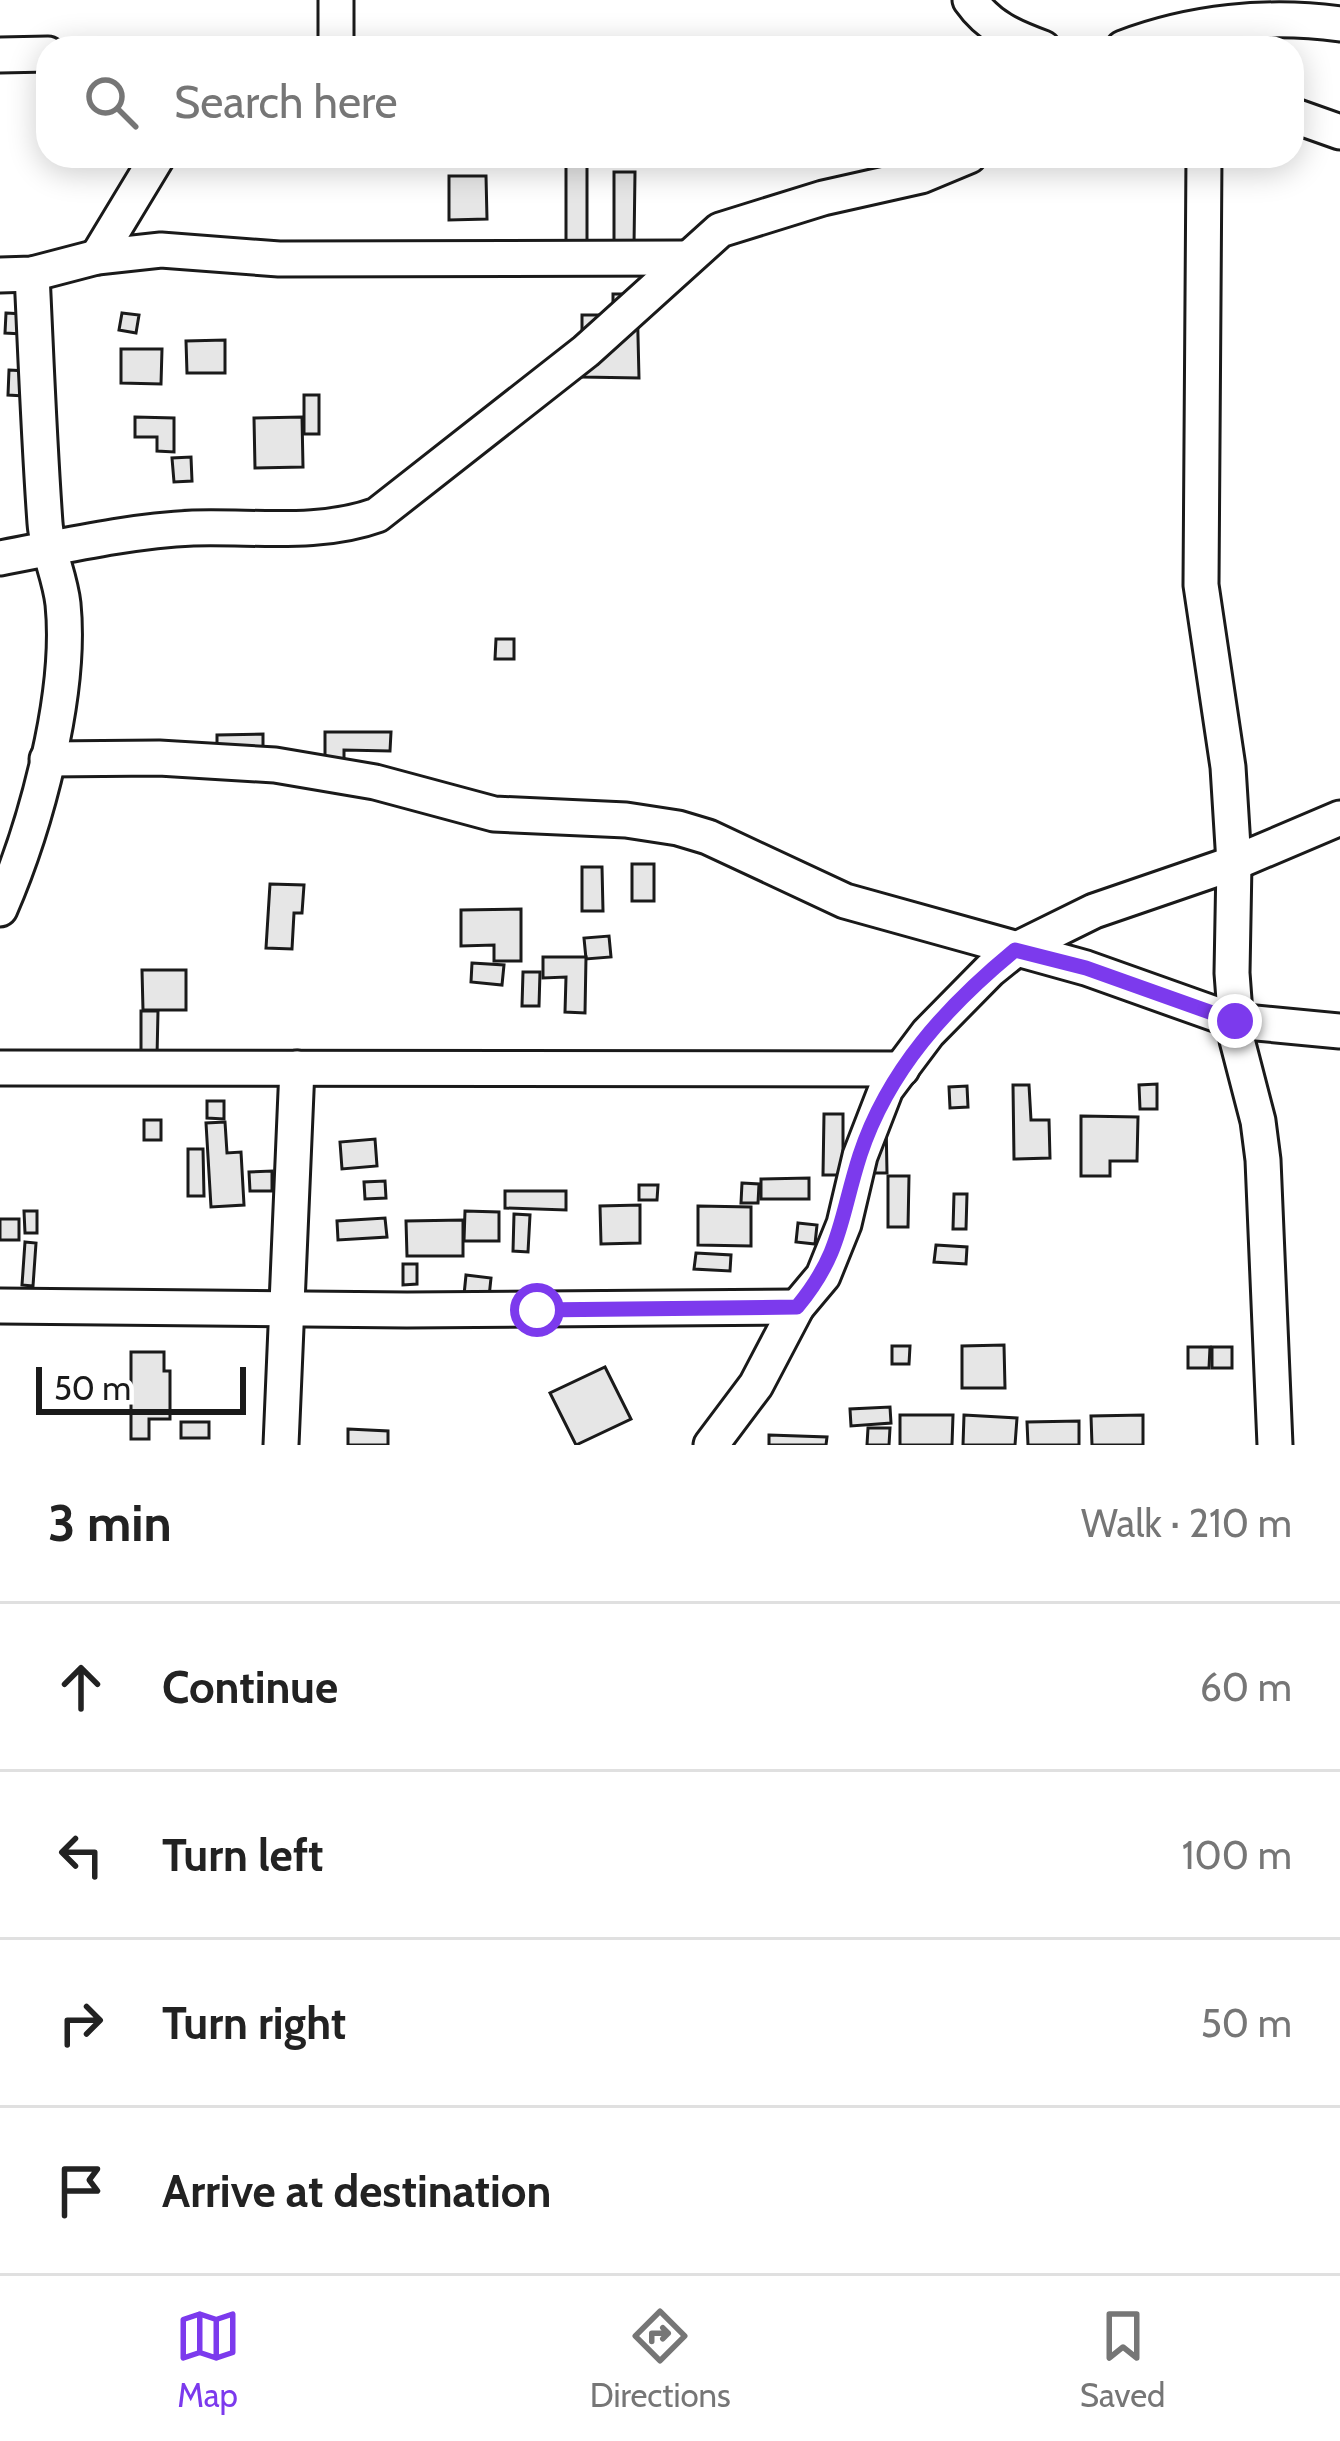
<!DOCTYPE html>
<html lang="en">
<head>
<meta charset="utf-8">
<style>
	body { margin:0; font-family:Cabin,sans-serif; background:#f2f2f2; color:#222 }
	.scale { position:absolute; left:36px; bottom:30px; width:210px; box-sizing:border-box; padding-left:12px; border:6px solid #1a1a1a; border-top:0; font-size:33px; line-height:42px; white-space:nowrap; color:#1a1a1a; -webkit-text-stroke:9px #fff; paint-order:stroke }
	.stop { position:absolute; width:36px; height:36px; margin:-27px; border:9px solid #7c3aed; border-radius:50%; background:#fff }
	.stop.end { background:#7c3aed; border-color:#fff; box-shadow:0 3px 12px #0008 }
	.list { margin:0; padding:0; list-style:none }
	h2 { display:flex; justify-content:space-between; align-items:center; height:156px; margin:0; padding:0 48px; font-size:51px }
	h2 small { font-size:39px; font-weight:400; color:#767676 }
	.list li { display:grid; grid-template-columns:78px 1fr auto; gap:36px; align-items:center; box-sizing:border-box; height:168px; padding:0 48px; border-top:3px solid #e0e0e0 }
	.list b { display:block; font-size:45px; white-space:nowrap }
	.list em { font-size:39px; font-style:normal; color:#767676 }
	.icon { flex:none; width:66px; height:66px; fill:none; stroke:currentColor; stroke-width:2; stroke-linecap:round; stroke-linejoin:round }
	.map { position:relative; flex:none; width:1340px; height:1445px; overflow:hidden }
	.search { position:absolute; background:#fff; box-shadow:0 6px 30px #0003; left:36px; right:36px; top:36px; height:132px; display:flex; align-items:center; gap:30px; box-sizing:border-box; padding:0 42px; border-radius:36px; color:#767676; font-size:45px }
	.sheet { height:828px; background:#fff }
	nav { display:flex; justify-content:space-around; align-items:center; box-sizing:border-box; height:168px; border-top:3px solid #e0e0e0; background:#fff; font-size:33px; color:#767676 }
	nav a { display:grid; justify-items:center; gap:6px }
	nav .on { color:#7c3aed }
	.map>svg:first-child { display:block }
	.building { fill:#e6e6e6; stroke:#1a1a1a; stroke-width:3 }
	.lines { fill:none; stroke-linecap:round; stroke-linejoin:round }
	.minor-casing { stroke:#1a1a1a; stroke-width:39 }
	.minor { stroke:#fff; stroke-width:33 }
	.route { stroke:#7c3aed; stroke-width:15 }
</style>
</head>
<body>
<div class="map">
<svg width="1340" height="1445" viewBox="0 0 1340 1445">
	<rect width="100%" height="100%" fill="#fff"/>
	<!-- building -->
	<g class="building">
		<rect x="566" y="156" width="21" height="88"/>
		<polygon points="614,172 635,172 634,246 614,246"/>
		<polygon points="449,176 486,176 487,219 449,220"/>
		<polygon points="613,294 637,294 639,378 582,377 582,315 613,315"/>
		<polygon points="6,313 23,314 22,334 5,333"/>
		<polygon points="122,313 139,315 136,333 119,330"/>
		<polygon points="225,340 225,373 187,373 186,341"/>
		<polygon points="121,349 162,349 161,384 121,383"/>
		<polygon points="9,370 26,371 24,396 8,395"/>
		<rect x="304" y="395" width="15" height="39"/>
		<polygon points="135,417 174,418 174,452 157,451 157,437 135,437"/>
		<polygon points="302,417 303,467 255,468 254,418"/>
		<polygon points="191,457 192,481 174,482 172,458"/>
		<polygon points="496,639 514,639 514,659 495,659"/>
		<polygon points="325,732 391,732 390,751 344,750 344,773 325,773"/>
		<polygon points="263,734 263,751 217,769 217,735"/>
		<rect x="632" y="864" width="22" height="37"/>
		<polygon points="582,867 602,867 603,911 582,911"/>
		<polygon points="270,884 304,885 302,913 294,913 292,949 266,948"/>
		<polygon points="521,909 521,961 494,961 494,945 461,946 461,910"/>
		<polygon points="609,936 611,957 586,959 584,938"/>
		<polygon points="543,957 586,957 585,1013 565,1012 566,977 543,978"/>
		<polygon points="472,963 504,965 502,985 471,982"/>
		<polygon points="142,970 186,970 186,1010 143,1010"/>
		<polygon points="523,972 540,972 539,1006 522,1006"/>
		<polygon points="141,1011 158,1011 157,1057 141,1057"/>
		<polygon points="1157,1084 1157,1109 1140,1109 1139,1085"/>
		<polygon points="1013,1085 1029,1085 1031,1120 1049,1120 1050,1158 1014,1159"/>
		<polygon points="967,1086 968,1107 950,1108 949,1087"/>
		<polygon points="207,1101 224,1101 224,1119 207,1118"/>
		<polygon points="824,1114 843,1114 843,1175 823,1175"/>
		<polygon points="1081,1116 1138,1117 1137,1161 1110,1161 1110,1176 1081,1176"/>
		<rect x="144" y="1120" width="17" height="20"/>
		<polygon points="886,1120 887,1173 870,1173"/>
		<polygon points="225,1122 227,1153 241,1152 244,1205 211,1207 206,1123"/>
		<polygon points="375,1139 377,1166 342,1169 340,1142"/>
		<polygon points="188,1149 203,1149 204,1196 188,1196"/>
		<polygon points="272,1171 272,1191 250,1191 249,1172"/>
		<polygon points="888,1176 909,1176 908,1227 888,1227"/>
		<polygon points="809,1178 809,1199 761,1199 761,1179"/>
		<polygon points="385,1181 386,1198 365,1199 364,1182"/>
		<polygon points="742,1183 759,1184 758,1203 741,1203"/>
		<polygon points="639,1185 658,1185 657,1200 639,1200"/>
		<polygon points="505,1191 566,1191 566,1210 505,1208"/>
		<polygon points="954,1194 967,1194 966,1229 953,1229"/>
		<polygon points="640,1205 640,1243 601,1244 600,1206"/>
		<polygon points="698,1206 751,1207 751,1246 698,1245"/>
		<polygon points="24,1211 37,1211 37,1233 25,1233"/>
		<polygon points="465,1211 499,1212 499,1241 464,1241"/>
		<polygon points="514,1214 530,1215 528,1252 513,1251"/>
		<polygon points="385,1218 387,1237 338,1240 337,1221"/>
		<rect x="0" y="1219" width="19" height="21"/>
		<polygon points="463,1220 463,1256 407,1256 406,1221"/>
		<polygon points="798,1223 817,1225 815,1244 796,1242"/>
		<polygon points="25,1242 36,1243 33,1286 22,1285"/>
		<polygon points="936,1245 967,1247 966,1264 934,1262"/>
		<polygon points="696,1253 731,1255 730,1271 694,1269"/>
		<polygon points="403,1264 417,1264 417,1284 403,1285"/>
		<polygon points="466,1275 491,1278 489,1297 464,1295"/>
		<polygon points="1004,1345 1005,1388 962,1388 962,1346"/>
		<polygon points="892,1346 910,1346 909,1364 892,1364"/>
		<polygon points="1188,1347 1210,1347 1209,1368 1188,1368"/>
		<rect x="1212" y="1347" width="20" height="21"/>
		<polygon points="131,1352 164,1352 164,1371 170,1371 170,1419 149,1419 149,1439 131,1439"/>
		<polygon points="605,1367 631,1419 576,1445 550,1393"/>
		<polygon points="890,1407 891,1423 851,1426 850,1409"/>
		<polygon points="900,1415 953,1415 952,1445 900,1445"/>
		<polygon points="964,1415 1017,1418 1015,1445 963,1445"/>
		<polygon points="1143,1415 1143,1445 1092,1445 1091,1416"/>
		<polygon points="1079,1421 1079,1445 1028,1445 1027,1422"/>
		<rect x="181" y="1422" width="28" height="16"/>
		<polygon points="868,1428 890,1428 889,1445 867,1445"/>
		<polygon points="348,1429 388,1431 388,1445 348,1445"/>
		<polygon points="769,1435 827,1437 826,1445 769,1445"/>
	</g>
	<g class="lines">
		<!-- minor casing -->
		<g class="minor-casing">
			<g id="minor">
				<path d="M970,0C989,27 1013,37 1043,48"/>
				<polyline points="336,48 336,0"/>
				<path d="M1123,48C1191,22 1268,14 1340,24"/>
				<polyline points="0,55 48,54"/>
				<polyline points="1292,115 1340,132"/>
				<polyline points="1204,156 1201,585 1228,767 1234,863 1232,973 1237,1040 1258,1121 1263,1160 1275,1445"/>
				<polyline points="97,257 158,156"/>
				<polyline points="0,275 32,274 97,257 161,250 279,259 686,258"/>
				<path d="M0,558C64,546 128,531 193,528C254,526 319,536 377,515L586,351L720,230L823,198L921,176L969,156"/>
				<polyline points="47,759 159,758 275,765 375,782 494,814 626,820 678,828 708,837 845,901 1086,968 1235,1021 1340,1031"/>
				<path d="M0,909C36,826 72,694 63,604C60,576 47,551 45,523C39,440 36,357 32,274"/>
				<polyline points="0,1068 902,1069"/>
				<polyline points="0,1306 407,1310 797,1307"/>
				<polyline points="281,1445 297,1068"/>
				<polyline points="711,1445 756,1385 797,1307 823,1276 844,1224 860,1156 886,1089 928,1033 990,970 1015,950 1094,911 1234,863 1340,818"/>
			</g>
		</g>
		<!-- minor -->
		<use href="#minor" class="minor"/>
	</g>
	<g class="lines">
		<!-- route -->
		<path class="route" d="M537,1310L797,1307C842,1253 840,1217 860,1155C888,1070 947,1006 1015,950L1086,968L1235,1021"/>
	</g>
</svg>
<div class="scale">50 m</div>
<div class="stop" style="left:537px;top:1310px"></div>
<div class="stop end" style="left:1235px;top:1021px"></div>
<div class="search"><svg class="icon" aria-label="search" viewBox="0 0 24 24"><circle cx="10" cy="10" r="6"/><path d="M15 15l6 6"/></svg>Search here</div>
</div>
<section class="sheet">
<h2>3 min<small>Walk · 210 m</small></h2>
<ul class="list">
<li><svg class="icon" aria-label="ahead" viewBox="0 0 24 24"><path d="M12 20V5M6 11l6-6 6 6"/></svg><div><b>Continue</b></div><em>60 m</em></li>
<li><svg class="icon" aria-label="left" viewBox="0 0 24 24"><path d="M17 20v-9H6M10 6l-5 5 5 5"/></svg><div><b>Turn left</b></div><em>100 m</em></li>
<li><svg class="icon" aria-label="right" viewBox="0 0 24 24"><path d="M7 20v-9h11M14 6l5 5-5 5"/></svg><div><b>Turn right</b></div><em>50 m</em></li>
<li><svg class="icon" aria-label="arrive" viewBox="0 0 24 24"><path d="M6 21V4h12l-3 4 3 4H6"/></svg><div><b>Arrive at destination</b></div></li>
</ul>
</section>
<nav>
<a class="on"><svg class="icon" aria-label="map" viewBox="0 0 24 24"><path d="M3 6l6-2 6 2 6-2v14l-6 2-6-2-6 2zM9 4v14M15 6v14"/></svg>Map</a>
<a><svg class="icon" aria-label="directions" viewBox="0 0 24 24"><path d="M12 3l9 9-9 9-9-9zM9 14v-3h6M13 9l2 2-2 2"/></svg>Directions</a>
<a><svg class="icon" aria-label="saved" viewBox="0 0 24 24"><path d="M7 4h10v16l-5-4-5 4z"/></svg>Saved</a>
</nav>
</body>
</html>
